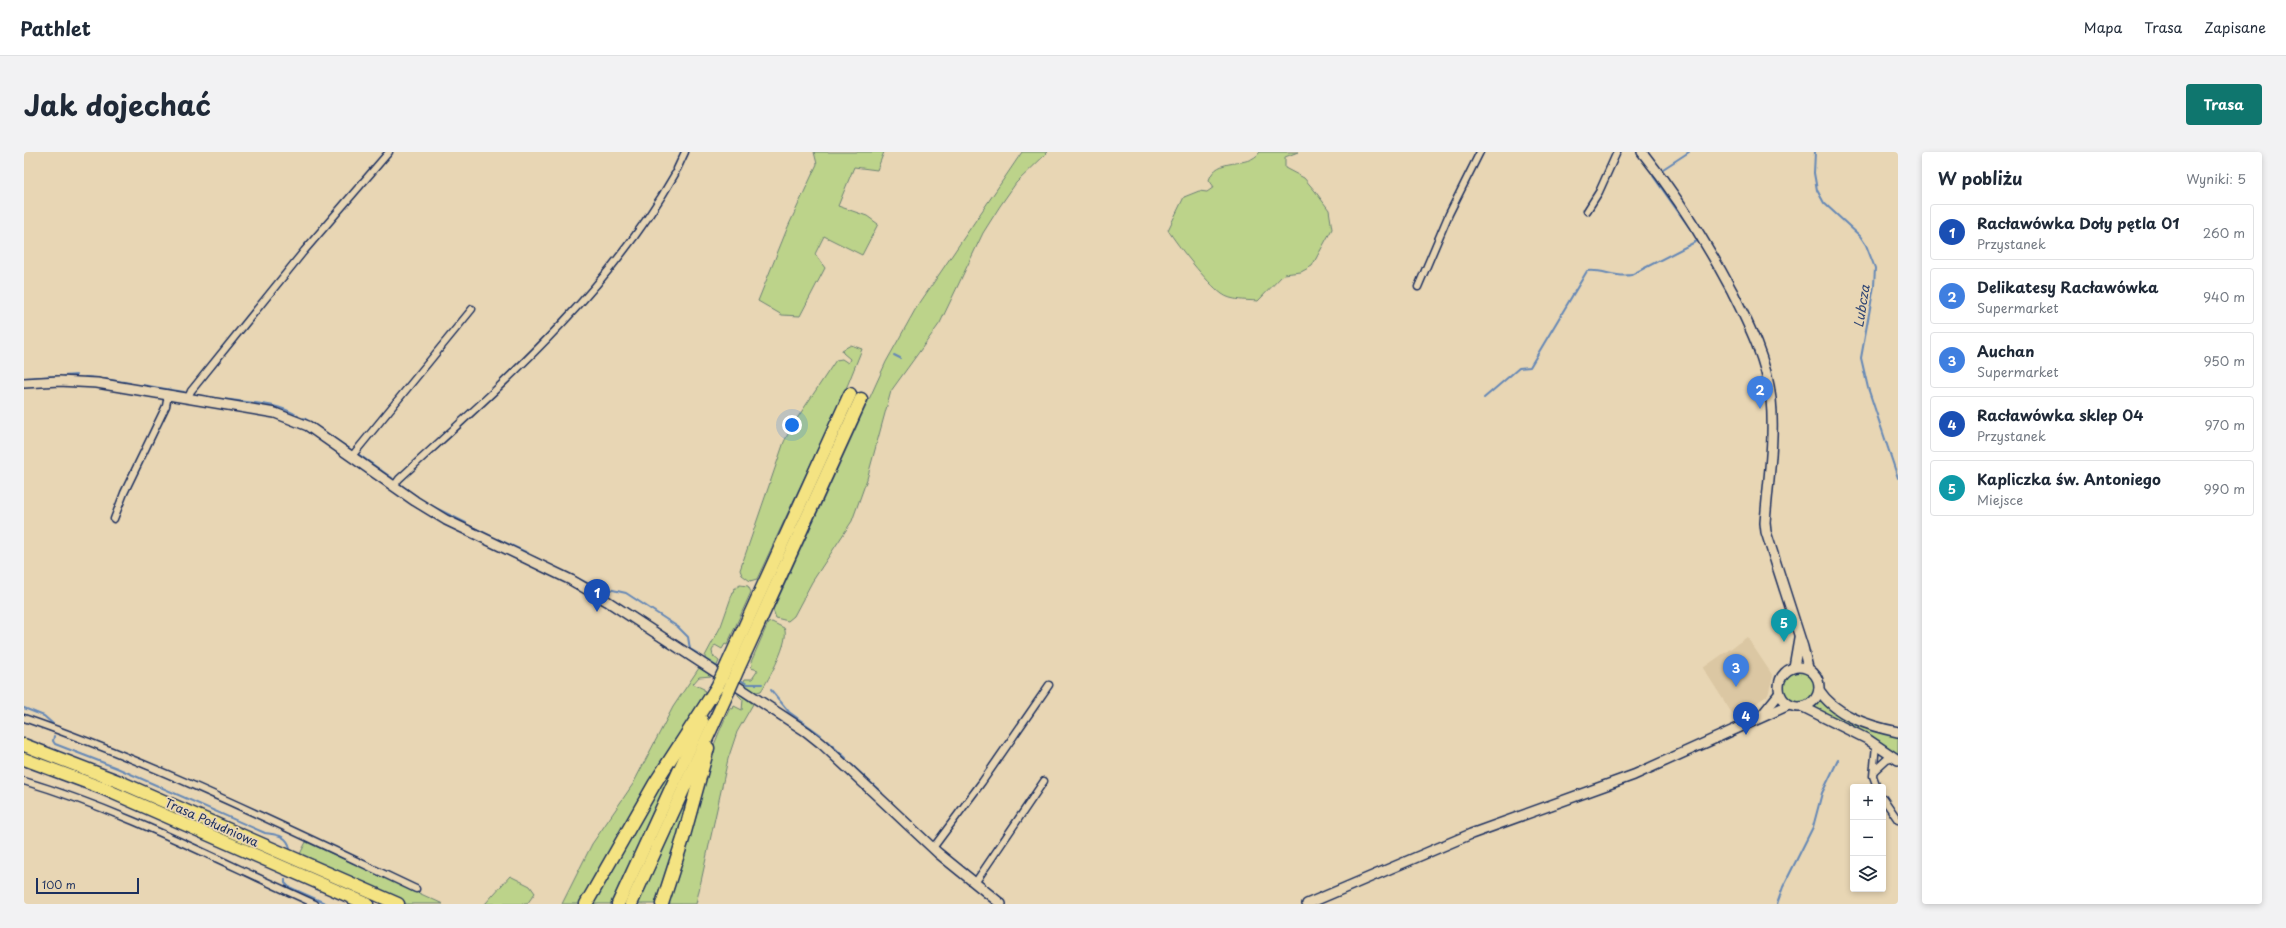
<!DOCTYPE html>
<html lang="pl">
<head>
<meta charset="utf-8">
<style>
	body { margin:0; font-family:"Playpen Sans",sans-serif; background:#f2f2f3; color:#1f2937 }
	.controls { position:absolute; right:12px; bottom:12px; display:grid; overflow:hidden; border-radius:4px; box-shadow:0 2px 6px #0003 }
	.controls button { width:36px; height:36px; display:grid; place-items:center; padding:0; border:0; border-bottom:1px solid #e0e1e3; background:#fff; color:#1f2937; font:20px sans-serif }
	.scale { position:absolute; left:12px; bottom:10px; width:103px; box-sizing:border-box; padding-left:4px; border:2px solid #1b2f5e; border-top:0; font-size:11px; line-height:14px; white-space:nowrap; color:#1b2f5e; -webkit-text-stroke:3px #e8d6b4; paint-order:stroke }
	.you { position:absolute; left:768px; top:273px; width:14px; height:14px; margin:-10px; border:3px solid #fff; border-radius:50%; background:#1a73e8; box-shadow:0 0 0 6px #1a73e833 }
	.badge { display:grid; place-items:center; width:26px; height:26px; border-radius:50%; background:#0f766e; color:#fff; font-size:13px; font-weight:700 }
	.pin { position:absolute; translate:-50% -33px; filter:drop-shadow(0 1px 2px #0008) }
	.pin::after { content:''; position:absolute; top:21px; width:14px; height:12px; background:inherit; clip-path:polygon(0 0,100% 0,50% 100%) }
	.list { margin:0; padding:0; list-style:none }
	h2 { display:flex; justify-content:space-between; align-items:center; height:52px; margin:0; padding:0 16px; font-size:17px }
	h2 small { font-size:13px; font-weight:400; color:#747a83 }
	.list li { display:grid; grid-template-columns:26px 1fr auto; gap:12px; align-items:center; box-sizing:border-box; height:56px; margin:0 8px 8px; padding:0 8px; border:1px solid #e0e1e3; border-radius:4px }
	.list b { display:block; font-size:15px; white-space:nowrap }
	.list p { margin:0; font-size:13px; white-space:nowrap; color:#747a83 }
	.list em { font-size:13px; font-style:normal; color:#747a83 }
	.icon { flex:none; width:22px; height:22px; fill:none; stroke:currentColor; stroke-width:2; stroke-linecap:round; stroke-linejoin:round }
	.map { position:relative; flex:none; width:1874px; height:752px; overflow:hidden; border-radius:4px }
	header { display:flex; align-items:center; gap:24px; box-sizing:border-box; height:56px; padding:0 20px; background:#fff; border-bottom:1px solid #e0e1e3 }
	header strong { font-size:19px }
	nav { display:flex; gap:22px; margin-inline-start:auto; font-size:14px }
	.intro { display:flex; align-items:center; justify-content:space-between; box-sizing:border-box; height:96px; padding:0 24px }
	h1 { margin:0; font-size:28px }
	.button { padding:10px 18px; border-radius:4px; background:#0f766e; color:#fff; font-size:14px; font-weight:700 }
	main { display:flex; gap:24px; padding:0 24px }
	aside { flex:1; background:#fff; border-radius:4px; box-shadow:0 2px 6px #0003 }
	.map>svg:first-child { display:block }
	.built { fill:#dbc7a3 }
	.green { fill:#bcd38a; stroke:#6c8174 }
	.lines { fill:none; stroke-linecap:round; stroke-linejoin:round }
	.stream { stroke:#6588b6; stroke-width:2 }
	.street-casing { stroke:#1b2f5e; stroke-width:9 }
	.secondary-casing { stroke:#1b2f5e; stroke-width:12 }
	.highway-casing { stroke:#1b2f5e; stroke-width:15 }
	.street { stroke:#e8d6b4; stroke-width:6 }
	.secondary { stroke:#e8d6b4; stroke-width:9 }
	.highway { stroke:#f4e382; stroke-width:12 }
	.highway-bridge-casing { stroke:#1b2f5e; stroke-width:15; stroke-linecap:butt }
	.highway-bridge { stroke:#f4e382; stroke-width:12 }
	.labels { text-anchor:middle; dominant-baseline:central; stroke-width:3.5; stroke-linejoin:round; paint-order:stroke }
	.street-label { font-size:12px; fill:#1b2f5e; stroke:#e8d6b4 }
	.water-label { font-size:13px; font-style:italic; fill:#2e4574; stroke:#e8d6b4 }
</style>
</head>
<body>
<header>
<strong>Pathlet</strong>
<nav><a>Mapa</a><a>Trasa</a><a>Zapisane</a></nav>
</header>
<div class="intro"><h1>Jak dojechać</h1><a class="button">Trasa</a></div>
<main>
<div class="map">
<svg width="1874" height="752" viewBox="0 0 1874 752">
	<rect width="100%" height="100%" fill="#e8d6b4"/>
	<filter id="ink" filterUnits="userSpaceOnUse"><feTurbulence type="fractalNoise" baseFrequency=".025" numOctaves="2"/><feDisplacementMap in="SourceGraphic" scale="8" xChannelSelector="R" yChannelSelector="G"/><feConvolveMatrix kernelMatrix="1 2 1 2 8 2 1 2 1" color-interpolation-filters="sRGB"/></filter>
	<g filter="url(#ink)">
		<!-- built -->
		<polygon class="built" points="1723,485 1749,524 1744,543 1711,566 1679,516"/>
		<!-- green -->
		<g class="green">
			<polygon points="790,0 860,0 853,18 830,15 814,54 843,64 854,72 838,103 800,84 791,102 801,116 776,164 758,163 734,149 763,77 793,12"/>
			<polygon points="998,0 1024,0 992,31 976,54 959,81 916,171 867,239 843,327 828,369 788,430 770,464 764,469 752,466 749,458 862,210 891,158"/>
			<path d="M1236,0H1274L1261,5V16L1280,26L1291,39L1305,58L1308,77L1288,114L1277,120L1260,122L1234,149C1223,148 1207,149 1198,142C1183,131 1154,94 1144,78L1160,45L1175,39L1183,40L1190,35L1185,28C1193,3 1223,18 1236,0Z"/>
			<polygon points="827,193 838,197 824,232 733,427 726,429 718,423 716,418 760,290 768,274 812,208 818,207 824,211 826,207 819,201 818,198"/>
			<polygon points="716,433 724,434 727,440 703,493 701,492 698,497 691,493 688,499 689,504 695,509 692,516 681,508 681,504 697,474 710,437"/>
			<path d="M748,470L760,476C767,487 744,529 737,539L729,541L718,533L721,527H728L734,518L727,516L728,513L727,510L744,471Z"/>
			<polygon points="675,516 688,524 675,525 669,532 680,537 681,543 559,752 538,752 568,692 609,632 649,555"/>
			<circle cx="1775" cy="535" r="16"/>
			<path d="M714,541L729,552L713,580L704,607L672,752H642C661,686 676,618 706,556L709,557L710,554L718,558L719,548L714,543Z"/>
			<polygon points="1795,546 1874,583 1874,602 1827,574 1788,554"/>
			<polygon points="656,601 587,752 567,752 652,603"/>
			<polygon points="671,626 634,752 614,752"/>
			<polygon points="282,690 419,752 383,752 275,704"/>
			<polygon points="486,724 506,734 511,741 503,752 461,752"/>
		</g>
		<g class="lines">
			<!-- stream -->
			<g class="stream">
				<polyline points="1791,0 1790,21 1793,38 1800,51 1836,84 1842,93 1851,116 1850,134 1837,206 1844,236 1874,326"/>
				<polyline points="1639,17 1665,0"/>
				<polyline points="1629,24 1672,85"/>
				<polyline points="870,203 876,206"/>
				<polyline points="40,224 52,223"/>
				<polyline points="61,225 75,226"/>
				<polyline points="0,226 33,224"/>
				<polyline points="81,227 106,231"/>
				<polyline points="118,233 160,240"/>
				<polyline points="172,243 192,246"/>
				<path d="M1460,246L1495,216L1506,215L1563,119C1579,117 1591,126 1607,123L1675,88"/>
				<path d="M199,247C224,251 252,250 274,264"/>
				<polyline points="280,266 326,297"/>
				<polyline points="334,302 368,326"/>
				<polyline points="377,333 402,351 442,371"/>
				<polyline points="448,375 467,384"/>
				<polyline points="473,387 504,401"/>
				<polyline points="510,405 525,413"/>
				<polyline points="551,425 567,433 602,441 654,475 664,485 666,497 673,501"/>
				<polyline points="681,507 697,517"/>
				<polyline points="715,527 723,532 738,532"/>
				<polyline points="747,538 765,560 797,583"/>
				<polyline points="0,556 20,564 29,572"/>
				<path d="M30,584L29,589L31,592L93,616L241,681C253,683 263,683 266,696"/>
				<polyline points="803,589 822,606"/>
				<polyline points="828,613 858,641"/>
				<polyline points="261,727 261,731 265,735 303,752"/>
				<polyline points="1753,752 1759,735 1789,675 1798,641 1814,608"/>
			</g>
			<!-- street casing -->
			<g class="street-casing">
				<g id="street">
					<polyline points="653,17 661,0"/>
					<polyline points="1563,59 1575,40 1593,0"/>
					<polyline points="1394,135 1425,62 1456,0"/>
					<polyline points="164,246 167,239 280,99 365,0"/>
					<polyline points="328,304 448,157"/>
					<path d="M370,334L375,327C475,235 583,142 651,22"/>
					<polyline points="90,367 100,341 142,254 144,243"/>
					<path d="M0,566C133,612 265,677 392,737"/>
					<polyline points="1852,593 1849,624 1853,635"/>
					<polyline points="1850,619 1863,607 1870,605"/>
					<path d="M0,629C101,659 195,709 291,752"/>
					<polyline points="1859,646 1874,668"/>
					<polyline points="909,696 958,630 1025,533"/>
					<polyline points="951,731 1020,629"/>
				</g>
			</g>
			<!-- secondary casing -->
			<g class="secondary-casing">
				<g id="secondary">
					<path d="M1618,0C1653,44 1682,90 1708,139C1725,173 1743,209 1747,247C1751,287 1744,330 1741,371L1742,380L1779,495L1784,516"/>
					<polyline points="0,231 35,229 73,231 251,261 284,274 391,349 422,368 547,428 583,449 783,580 798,592 914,701 977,752"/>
					<circle cx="1775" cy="535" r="20"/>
					<polyline points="1770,515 1775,486"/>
					<path d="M1795,538C1812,564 1845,574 1874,580"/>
					<polyline points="1779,555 1843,587 1874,608"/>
					<polyline points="1738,563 1755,542"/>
					<polyline points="1283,752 1447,682 1610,623 1765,553"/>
				</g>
			</g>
			<!-- highway casing -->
			<g class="highway-casing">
				<g id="highway">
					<polyline points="704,511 826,242"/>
					<polyline points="714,517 837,247"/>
					<polyline points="0,593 96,630 374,752"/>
					<polyline points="0,607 78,636 343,752"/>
					<polyline points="562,752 631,631 693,535"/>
					<polyline points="594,752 678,569"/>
					<polyline points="607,752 704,540"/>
					<polyline points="638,752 659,687 684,596"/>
				</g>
			</g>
			<!-- street -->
			<use href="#street" class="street"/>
			<!-- secondary -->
			<use href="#secondary" class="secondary"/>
			<!-- highway -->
			<use href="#highway" class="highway"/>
			<!-- highway-bridge casing -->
			<g class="highway-bridge-casing">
				<g id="highway-bridge">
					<polyline points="693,535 704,511"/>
					<polyline points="704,540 714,517"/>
				</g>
			</g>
			<!-- highway-bridge -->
			<use href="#highway-bridge" class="highway-bridge"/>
		</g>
	</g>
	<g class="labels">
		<!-- street labels -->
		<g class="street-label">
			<text transform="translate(188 670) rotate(24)">Trasa Południowa</text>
		</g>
		<!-- water labels -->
		<g class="water-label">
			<text transform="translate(1837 154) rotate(-81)">Lubcza</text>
		</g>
	</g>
</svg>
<div class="controls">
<button>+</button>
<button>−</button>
<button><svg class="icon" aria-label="layers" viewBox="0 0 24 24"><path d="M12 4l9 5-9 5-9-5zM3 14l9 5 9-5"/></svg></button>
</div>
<div class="scale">100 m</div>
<div class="you"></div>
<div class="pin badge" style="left:573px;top:460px;background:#1a4fb4">1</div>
<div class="pin badge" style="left:1736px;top:257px;background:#3f7fe0">2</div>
<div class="pin badge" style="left:1712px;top:535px;background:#3f7fe0">3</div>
<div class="pin badge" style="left:1722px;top:583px;background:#1a4fb4">4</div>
<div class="pin badge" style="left:1760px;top:490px;background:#0f9aa8">5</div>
</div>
<aside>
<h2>W pobliżu<small>Wyniki: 5</small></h2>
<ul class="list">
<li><span class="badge" style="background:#1a4fb4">1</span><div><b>Racławówka Doły pętla 01</b><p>Przystanek</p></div><em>260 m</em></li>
<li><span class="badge" style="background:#3f7fe0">2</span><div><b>Delikatesy Racławówka</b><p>Supermarket</p></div><em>940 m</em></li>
<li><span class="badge" style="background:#3f7fe0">3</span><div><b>Auchan</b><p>Supermarket</p></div><em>950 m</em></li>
<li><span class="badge" style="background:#1a4fb4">4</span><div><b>Racławówka sklep 04</b><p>Przystanek</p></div><em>970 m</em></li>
<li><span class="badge" style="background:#0f9aa8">5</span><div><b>Kapliczka św. Antoniego</b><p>Miejsce</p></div><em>990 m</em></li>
</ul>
</aside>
</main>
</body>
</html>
